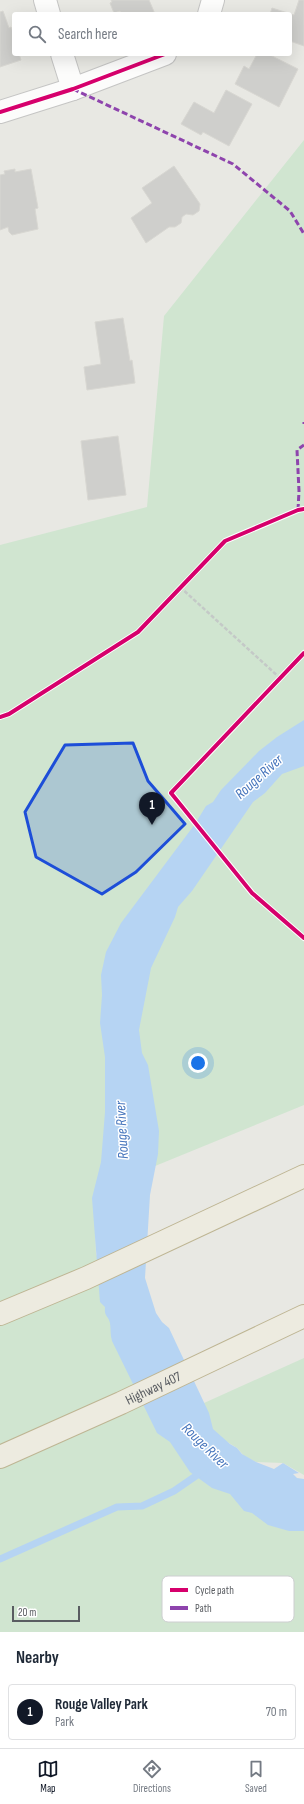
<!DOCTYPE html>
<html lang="en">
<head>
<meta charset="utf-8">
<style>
	body { margin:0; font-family:"Sofia Sans Condensed",sans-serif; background:#f2f2f3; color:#1f2937 }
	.scale { position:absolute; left:12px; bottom:10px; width:68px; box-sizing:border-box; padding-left:4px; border:2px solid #595c61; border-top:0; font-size:11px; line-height:14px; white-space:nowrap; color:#595c61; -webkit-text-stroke:3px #fff; paint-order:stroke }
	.you { position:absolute; left:198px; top:1063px; width:14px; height:14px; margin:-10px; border:3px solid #fff; border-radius:50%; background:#1a73e8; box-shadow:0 0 0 6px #1a73e833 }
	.badge { display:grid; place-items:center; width:26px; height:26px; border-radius:50%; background:#111827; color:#fff; font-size:13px; font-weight:700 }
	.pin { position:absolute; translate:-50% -33px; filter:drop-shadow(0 1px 2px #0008) }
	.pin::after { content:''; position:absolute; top:21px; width:14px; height:12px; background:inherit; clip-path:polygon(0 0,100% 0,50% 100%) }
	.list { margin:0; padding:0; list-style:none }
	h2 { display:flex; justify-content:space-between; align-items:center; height:52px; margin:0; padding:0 16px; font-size:17px }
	h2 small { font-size:13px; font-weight:400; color:#747a83 }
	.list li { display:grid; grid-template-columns:26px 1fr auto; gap:12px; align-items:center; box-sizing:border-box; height:56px; margin:0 8px 8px; padding:0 8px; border:1px solid #e0e1e3; border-radius:4px }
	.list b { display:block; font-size:15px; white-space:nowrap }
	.list p { margin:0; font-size:13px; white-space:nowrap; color:#747a83 }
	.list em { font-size:13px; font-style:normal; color:#747a83 }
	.icon { flex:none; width:22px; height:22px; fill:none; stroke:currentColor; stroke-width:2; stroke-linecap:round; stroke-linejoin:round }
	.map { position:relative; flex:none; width:304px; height:1632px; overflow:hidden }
	.search { position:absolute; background:#fff; box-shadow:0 4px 16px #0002; left:12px; right:12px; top:12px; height:44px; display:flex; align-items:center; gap:10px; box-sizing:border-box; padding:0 14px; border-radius:4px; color:#747a83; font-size:15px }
	.sheet { height:116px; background:#fff }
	nav { display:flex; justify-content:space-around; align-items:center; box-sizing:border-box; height:56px; border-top:1px solid #e0e1e3; background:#fff; font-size:11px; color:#747a83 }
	nav a { display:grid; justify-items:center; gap:2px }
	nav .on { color:#111827 }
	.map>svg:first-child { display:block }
	.green { fill:#d0e5d0 }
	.water { fill:#b6d4f3 }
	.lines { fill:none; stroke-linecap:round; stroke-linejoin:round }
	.stream { stroke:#b6d4f3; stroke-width:7 }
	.building { fill:#cfcfcc; stroke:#d8d7d2 }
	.minor-casing { stroke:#c5c5c4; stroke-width:24 }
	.highway-casing { stroke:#beb593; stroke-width:24 }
	.path { stroke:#c4c9c7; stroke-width:2.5; stroke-dasharray:4 2; stroke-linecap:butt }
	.minor { stroke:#fcfcfb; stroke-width:22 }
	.highway { stroke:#edebe0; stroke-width:22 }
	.quiet { stroke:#8e44ad; stroke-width:3; stroke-dasharray:6 3; stroke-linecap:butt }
	.cycleway-casing { stroke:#fff; stroke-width:6 }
	.cycleway { stroke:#d6006c; stroke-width:4 }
	.marked { fill:#1d4ed8; fill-opacity:0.2; stroke:#1d4ed8; stroke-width:3; stroke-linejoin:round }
	.labels { text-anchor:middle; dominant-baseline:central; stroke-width:3; stroke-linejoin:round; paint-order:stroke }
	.street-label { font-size:14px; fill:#595c61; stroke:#fff }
	.water-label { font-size:15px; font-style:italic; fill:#4675bc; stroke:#fff }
	.key { fill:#fff; stroke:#cdced0; stroke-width:1 }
	.key-label { font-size:11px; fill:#595c61 }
</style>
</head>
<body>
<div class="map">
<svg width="304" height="1632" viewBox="0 0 304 1632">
	<rect width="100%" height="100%" fill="#e8e8e3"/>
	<!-- green -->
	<g class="green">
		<polygon points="304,140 304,1105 94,1191 96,1254 132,1328 157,1406 304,1512 304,1632 0,1632 0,545 147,507 164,316"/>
		<polygon points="304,1358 304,1475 283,1463 256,1462 245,1457 237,1448 206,1429 193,1408"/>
	</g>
	<!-- water -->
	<path class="water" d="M304,720V766L282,774L265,793L253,802L192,891L178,907L175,917L151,968L139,1030L142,1053L148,1065L159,1131L158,1154L150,1195L145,1278L156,1313L162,1322L169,1328L176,1343L209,1413L213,1429L230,1444L237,1448L242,1454L256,1462L274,1469L283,1463L299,1473L293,1474L297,1478L304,1479V1531H289L268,1525L252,1513L244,1511L230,1494L212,1488L190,1472L170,1442L157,1433L112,1341C110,1335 111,1329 110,1323C108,1315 104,1317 105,1307L100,1302L92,1198L101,1162L105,1112V1057L100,1023L102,995L101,975L106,952L121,923L195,824L206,806L213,802L221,790L259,751L277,737Z"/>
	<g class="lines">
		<!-- stream -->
		<polyline class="stream" points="0,1559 117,1507 142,1506 174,1491 203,1471"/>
	</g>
	<!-- building -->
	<g class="building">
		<polygon points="111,0 149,0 155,14 121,14 120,11 114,13 110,3 112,2"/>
		<polygon points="299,0 304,0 304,46 290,41 290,14 270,14 272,8 294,15"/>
		<polygon points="3,11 9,28 11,27 14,35 14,54 19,54 21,60 0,67 0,12"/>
		<polygon points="257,54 268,54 298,69 279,107 235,84 244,66 249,69"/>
		<polygon points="226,90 252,104 229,146 203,132 201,135 181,124 194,102 214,113"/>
		<polygon points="174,166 200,204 199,211 193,215 186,214 182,217 181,223 175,227 169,227 146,243 131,218 152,203 142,188"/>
		<polygon points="15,169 15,172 31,169 38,208 35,209 38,229 12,235 9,232 8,227 0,230 0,175 5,174 4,171"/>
		<polygon points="123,318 130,361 132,360 135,383 87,390 84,367 101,364 95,322"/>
		<polygon points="118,436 126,495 88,500 81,441"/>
	</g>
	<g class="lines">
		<!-- minor casing -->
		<g class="minor-casing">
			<g id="minor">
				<polyline points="45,0 49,14"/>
				<polyline points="209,14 213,0"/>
				<polyline points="62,54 73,89"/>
				<polyline points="0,112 73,89 165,54"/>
			</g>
		</g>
		<!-- highway casing -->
		<g class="highway-casing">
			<g id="highway">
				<polyline points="0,1314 86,1278 304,1176"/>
				<path id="s1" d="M0,1457L121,1403L304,1316"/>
			</g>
		</g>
		<!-- path -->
		<polyline class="path" points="180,587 280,678"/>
		<!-- minor -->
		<use href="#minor" class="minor"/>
		<!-- highway -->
		<use href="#highway" class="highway"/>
		<!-- quiet -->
		<g class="quiet">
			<polyline points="73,89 233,164 290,211 304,234"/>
			<polyline points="304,422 304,424"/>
			<polyline points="298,510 299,491 297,450 304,445"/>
		</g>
		<!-- cycleway casing -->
		<g class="cycleway-casing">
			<g id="cycleway">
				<polyline points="0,112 73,89 165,54"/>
				<polyline points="304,653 171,793 252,893 304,938"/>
				<polyline points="0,717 9,714 138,632 225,541 298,510 304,509"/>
			</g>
		</g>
		<!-- cycleway -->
		<use href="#cycleway" class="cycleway"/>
	</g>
	<!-- marked area -->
	<path class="marked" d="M133,743L148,781L185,824L136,872L102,894L36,857L25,812L65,745Z"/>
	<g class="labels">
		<!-- street labels -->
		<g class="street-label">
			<text stroke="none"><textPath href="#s1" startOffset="168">Highway 407</textPath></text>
		</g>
		<!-- water labels -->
		<g class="water-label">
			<text transform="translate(259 777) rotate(-42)">Rouge River</text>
			<text transform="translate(122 1130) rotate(-93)">Rouge River</text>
			<text transform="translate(205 1446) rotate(44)">Rouge River</text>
		</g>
	</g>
	<!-- legend -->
	<rect x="162" y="1576" width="132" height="46" rx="6" class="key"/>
	<rect x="170" y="1588" width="18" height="4" fill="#d6006c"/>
	<rect x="170" y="1606" width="18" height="4" fill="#8e44ad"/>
	<g class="key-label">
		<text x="195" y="1594">Cycle path</text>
		<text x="195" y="1612">Path</text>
	</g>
</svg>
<div class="scale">20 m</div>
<div class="you"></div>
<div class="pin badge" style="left:152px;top:825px">1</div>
<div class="search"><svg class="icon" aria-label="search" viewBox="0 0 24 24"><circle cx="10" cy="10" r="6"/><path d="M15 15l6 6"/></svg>Search here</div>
</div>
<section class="sheet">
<h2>Nearby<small></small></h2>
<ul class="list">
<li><span class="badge">1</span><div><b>Rouge Valley Park</b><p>Park</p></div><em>70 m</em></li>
</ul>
</section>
<nav>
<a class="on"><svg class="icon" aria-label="map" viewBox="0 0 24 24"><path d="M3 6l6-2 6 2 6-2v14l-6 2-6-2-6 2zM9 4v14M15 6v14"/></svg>Map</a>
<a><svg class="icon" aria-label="directions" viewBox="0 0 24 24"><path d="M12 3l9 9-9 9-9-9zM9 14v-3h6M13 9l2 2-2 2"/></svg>Directions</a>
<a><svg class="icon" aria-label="saved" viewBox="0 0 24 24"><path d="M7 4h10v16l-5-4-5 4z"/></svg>Saved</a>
</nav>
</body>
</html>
